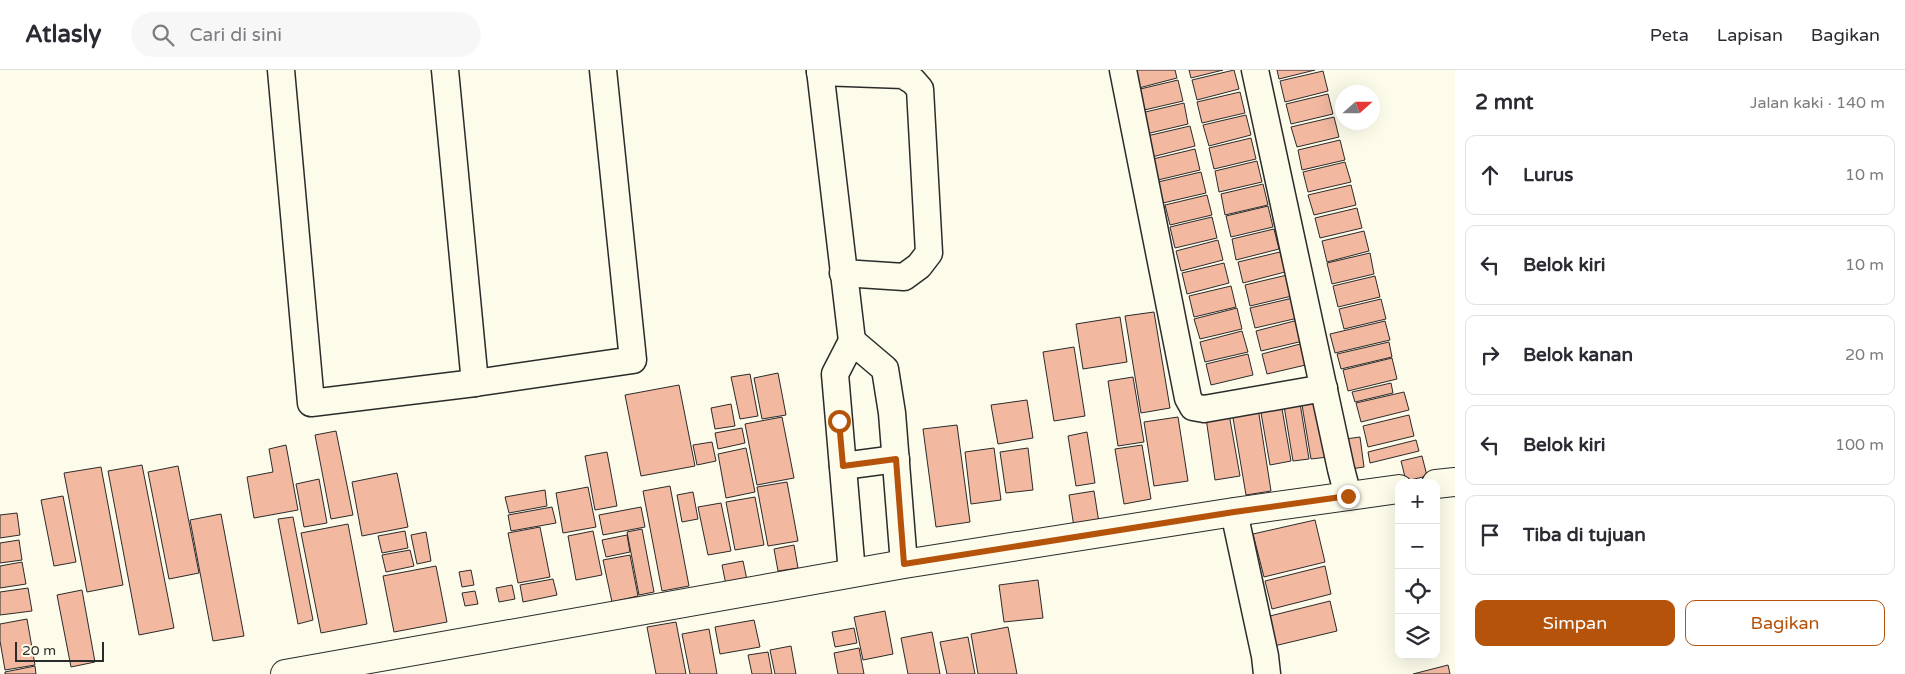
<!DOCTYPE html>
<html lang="id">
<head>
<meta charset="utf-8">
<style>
	body { margin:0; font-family:"Varela Round",sans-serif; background:#f7f7f7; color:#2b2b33 }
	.controls { position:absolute; right:15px; bottom:15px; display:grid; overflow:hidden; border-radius:10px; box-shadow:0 5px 20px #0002 }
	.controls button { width:45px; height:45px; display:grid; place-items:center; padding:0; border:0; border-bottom:1px solid #e1e1e2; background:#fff; color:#2b2b33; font:25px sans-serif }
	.compass { position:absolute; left:1335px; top:15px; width:45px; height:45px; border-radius:50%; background:#fff; box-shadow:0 5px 20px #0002; rotate:69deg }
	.scale { position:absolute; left:15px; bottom:12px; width:89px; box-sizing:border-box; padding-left:5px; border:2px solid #2b2b2b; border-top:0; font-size:14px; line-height:18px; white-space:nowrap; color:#2b2b2b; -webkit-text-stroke:4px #fdfbea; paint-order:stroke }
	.stop { position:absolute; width:15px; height:15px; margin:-11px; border:4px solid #b45309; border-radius:50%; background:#fff }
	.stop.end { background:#b45309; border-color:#fff; box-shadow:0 1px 5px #0008 }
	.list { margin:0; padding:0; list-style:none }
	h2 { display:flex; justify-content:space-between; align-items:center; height:65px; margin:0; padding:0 20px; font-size:21px }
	h2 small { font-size:16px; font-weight:400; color:#7c7c81 }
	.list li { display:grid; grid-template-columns:32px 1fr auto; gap:15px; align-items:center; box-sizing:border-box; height:80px; margin:0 10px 10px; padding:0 10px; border:1px solid #e1e1e2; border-radius:10px }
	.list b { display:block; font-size:19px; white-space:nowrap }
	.list em { font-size:16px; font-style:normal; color:#7c7c81 }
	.actions { display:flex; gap:10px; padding:15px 20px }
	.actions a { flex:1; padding:11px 0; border:1px solid #b45309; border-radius:10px; text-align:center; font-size:18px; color:#b45309 }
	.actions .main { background:#b45309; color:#fff }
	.icon { flex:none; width:28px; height:28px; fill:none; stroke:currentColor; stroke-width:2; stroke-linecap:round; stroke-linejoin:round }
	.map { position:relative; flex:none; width:1455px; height:604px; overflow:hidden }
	header { display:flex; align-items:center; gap:30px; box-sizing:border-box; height:70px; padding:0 25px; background:#fff; border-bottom:1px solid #e1e1e2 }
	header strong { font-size:24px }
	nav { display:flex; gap:28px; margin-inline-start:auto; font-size:18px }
	.search { width:350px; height:45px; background:#f7f7f7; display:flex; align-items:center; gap:12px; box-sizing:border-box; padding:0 18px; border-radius:28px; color:#7c7c81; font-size:19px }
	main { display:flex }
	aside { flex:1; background:#fff }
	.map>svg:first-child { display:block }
	.building { fill:#f2b8a0; stroke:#2b2b2b }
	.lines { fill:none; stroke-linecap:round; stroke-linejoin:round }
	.minor-casing { stroke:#2b2b2b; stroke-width:29 }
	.tertiary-casing { stroke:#2b2b2b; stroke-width:30 }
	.minor { stroke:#fdfbea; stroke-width:26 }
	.tertiary { stroke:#fdfbea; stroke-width:28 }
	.route { stroke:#b45309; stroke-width:6 }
</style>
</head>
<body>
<header>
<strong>Atlasly</strong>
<div class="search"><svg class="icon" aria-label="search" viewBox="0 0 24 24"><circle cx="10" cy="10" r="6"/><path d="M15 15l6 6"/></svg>Cari di sini</div>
<nav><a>Peta</a><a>Lapisan</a><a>Bagikan</a></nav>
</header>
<main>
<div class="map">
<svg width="1455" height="604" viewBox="0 0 1455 604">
	<rect width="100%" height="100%" fill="#fdfbea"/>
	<!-- building -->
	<g class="building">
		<polygon points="1131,0 1175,0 1177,8 1135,19"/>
		<polygon points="1189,0 1223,0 1191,8"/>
		<polygon points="1234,0 1239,19 1197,30 1192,10"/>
		<polygon points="1277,0 1315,0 1279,9"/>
		<polygon points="1323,1 1328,21 1285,32 1280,11"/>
		<polygon points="1178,10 1183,31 1140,41 1136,20"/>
		<polygon points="1240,22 1245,43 1202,53 1197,32"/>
		<polygon points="1328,24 1333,44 1291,54 1286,34"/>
		<polygon points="1184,33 1188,54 1146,64 1141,43"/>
		<polygon points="1246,45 1251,65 1209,76 1203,55"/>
		<polygon points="1334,47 1339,67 1297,77 1291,57"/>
		<polygon points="1190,56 1195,76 1152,87 1147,66"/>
		<polygon points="1251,68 1256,89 1214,99 1209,78"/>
		<polygon points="1340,70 1345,90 1302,100 1298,80"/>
		<polygon points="1195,79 1200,100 1158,110 1153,89"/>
		<polygon points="1257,91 1262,112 1219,122 1215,101"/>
		<polygon points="1345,92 1351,112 1308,122 1303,102"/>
		<polygon points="1201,102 1206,123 1163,133 1158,112"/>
		<polygon points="1263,114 1268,135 1225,145 1221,124"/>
		<polygon points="1351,115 1356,135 1314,145 1308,125"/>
		<polygon points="1207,125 1212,145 1170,155 1165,135"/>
		<polygon points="1268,136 1273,157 1231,167 1226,146"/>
		<polygon points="1357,138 1362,158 1320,168 1315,148"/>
		<polygon points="1212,147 1217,168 1175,178 1170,157"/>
		<polygon points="1274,159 1279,179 1236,190 1232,169"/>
		<polygon points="1364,161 1369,181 1327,192 1322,171"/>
		<polygon points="1218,170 1223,190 1181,201 1176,181"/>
		<polygon points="1280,182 1285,202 1243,213 1238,192"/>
		<polygon points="1370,183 1374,204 1332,214 1327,193"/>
		<polygon points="1224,193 1229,213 1187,224 1182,203"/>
		<polygon points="1287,205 1292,226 1250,236 1245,215"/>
		<polygon points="1375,206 1380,227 1338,237 1333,216"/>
		<polygon points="1231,216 1236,237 1194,247 1189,226"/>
		<polygon points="1293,228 1298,248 1255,258 1250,238"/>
		<polygon points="1381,229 1386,249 1344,259 1339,239"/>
		<polygon points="1237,238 1242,259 1200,269 1194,249"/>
		<polygon points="1154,242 1170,338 1141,343 1125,246"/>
		<polygon points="1120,247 1127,292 1083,299 1076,254"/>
		<polygon points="1298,250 1303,271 1261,281 1256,261"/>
		<polygon points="1385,251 1390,270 1335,283 1330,264"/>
		<polygon points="1242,261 1248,282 1205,292 1200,272"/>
		<polygon points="1389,272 1392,287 1341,299 1337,284"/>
		<polygon points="1304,273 1310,294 1267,304 1262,284"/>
		<polygon points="1074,277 1085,346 1054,351 1043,282"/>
		<polygon points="1248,284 1253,305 1211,315 1206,294"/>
		<polygon points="1392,288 1397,309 1348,321 1343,300"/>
		<polygon points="778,303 786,345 762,349 754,308"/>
		<polygon points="750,304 758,346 740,349 731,307"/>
		<polygon points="1133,307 1144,372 1118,376 1108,311"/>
		<polygon points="1391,313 1393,323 1355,332 1352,322"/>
		<polygon points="679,315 695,396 641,406 625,325"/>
		<polygon points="1404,322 1409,340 1361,352 1356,333"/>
		<polygon points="1319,326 1328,387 1311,389 1301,329"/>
		<polygon points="1299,327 1309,389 1293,391 1283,330"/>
		<polygon points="1027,330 1033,368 998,374 991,335"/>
		<polygon points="1281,333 1291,391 1270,395 1260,337"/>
		<polygon points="731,334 735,356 715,359 711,338"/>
		<polygon points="1258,338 1271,421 1246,425 1232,342"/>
		<polygon points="1229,344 1240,406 1215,410 1206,348"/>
		<polygon points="1409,345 1414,366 1368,377 1363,356"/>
		<polygon points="782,347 794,408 757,415 745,354"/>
		<polygon points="1178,347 1188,411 1154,416 1144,352"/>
		<polygon points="957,355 970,452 936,457 923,359"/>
		<polygon points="742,358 745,373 718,379 715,363"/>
		<polygon points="336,361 353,445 331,449 315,365"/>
		<polygon points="1087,362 1095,413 1076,416 1068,366"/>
		<polygon points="1360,367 1364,397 1344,400 1338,370"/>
		<polygon points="1416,370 1419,381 1370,393 1368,382"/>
		<polygon points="712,372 716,391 697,395 693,375"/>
		<polygon points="286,375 298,440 254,448 247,407 273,402 269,379"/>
		<polygon points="1142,375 1151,429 1124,434 1115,379"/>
		<polygon points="746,378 755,422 726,428 718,384"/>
		<polygon points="994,378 1001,430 971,434 965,382"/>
		<polygon points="1028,378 1033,420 1006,423 1000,382"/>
		<polygon points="607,382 617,436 595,440 585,386"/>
		<polygon points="1422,386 1427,406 1406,411 1401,391"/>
		<polygon points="142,395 174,558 139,565 108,401"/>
		<polygon points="178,396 199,503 169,509 148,402"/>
		<polygon points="101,397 123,515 87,522 64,403"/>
		<polygon points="397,403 408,457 362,466 352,412"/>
		<polygon points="319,409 327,453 304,457 296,414"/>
		<polygon points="787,412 798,471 768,476 757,417"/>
		<polygon points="670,416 689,516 662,521 643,421"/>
		<polygon points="588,417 596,457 563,463 556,423"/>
		<polygon points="545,420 547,436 509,443 505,427"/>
		<polygon points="1094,421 1099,453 1074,457 1069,425"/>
		<polygon points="693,422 698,449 682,452 677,425"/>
		<polygon points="63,426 76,492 54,496 41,430"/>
		<polygon points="755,427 764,475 735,480 726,432"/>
		<polygon points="721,433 731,481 708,485 698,437"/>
		<polygon points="552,437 556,453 511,461 508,445"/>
		<polygon points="641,437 645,457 603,465 599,445"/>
		<polygon points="17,443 20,465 0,468 0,445"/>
		<polygon points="221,444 244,566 213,571 190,450"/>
		<polygon points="293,447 313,550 298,554 278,449"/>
		<polygon points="1315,450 1325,492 1264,507 1253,464"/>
		<polygon points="348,454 367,554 321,563 301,463"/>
		<polygon points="540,457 550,507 518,513 508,463"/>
		<polygon points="642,459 654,522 639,525 627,462"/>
		<polygon points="405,461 408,478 382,483 378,466"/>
		<polygon points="593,461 602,505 576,510 568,466"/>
		<polygon points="426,462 431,491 417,494 411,465"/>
		<polygon points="627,465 630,482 606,487 602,470"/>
		<polygon points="19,470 22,490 0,493 0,473"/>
		<polygon points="794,475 798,498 778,501 774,479"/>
		<polygon points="410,480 414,496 386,502 382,485"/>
		<polygon points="630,485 638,526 612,532 603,490"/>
		<polygon points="743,491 747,510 726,515 722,495"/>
		<polygon points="22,492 26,514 0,518 0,496"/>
		<polygon points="436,496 447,552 394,562 383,506"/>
		<polygon points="1325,496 1331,524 1272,539 1265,511"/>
		<polygon points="471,500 474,515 462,517 459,502"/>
		<polygon points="553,509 557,525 523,532 520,515"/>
		<polygon points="1038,510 1043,548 1004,552 999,515"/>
		<polygon points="512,515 515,529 499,532 496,518"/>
		<polygon points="28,518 32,541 0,545 0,522"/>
		<polygon points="82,520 95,592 71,597 57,525"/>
		<polygon points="475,521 478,534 465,536 462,523"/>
		<polygon points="1330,531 1337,561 1274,576 1266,547"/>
		<polygon points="885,541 893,584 863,590 854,547"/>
		<polygon points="27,549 35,595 5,600 0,571 0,554"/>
		<polygon points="754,550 760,577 720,584 715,557"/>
		<polygon points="676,552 686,604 656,604 647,557"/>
		<polygon points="1008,557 1017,604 978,604 971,564"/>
		<polygon points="854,558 857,573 835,577 832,562"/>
		<polygon points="709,559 717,604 690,604 682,564"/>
		<polygon points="932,562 940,604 908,604 901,568"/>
		<polygon points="968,567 975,604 947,604 940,572"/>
		<polygon points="791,576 796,604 775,604 770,580"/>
		<polygon points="859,578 864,604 838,604 834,583"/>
		<polygon points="768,582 772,604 752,604 748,585"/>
		<polygon points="1448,595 1450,604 1413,604"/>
		<polygon points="35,596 36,604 5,604 5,602"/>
	</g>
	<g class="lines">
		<!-- minor casing -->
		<g class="minor-casing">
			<g id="minor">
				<polyline points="281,0 311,333 475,313 633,290 603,0"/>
				<polyline points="445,0 475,313"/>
				<polyline points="820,0 852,271 835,304 852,503"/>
				<polyline points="1123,0 1188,328 1193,337 1204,339 1324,318"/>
				<polyline points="1255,0 1341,399 1348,426"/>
				<polyline points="820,2 903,5 913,11 920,19 929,183 919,196 904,207 843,203"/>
				<polyline points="852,271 885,299 892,343 904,494"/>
				<polyline points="843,396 896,389"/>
				<polyline points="1234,442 1265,586 1267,604"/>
			</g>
		</g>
		<!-- tertiary casing -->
		<g class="tertiary-casing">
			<g id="tertiary">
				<polyline points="1436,414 1455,412"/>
				<polyline points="285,604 904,494 1234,442 1399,419"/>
			</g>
		</g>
		<!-- minor -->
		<use href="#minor" class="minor"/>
		<!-- tertiary -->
		<use href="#tertiary" class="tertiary"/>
	</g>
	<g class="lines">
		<!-- route -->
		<polyline class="route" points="839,351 843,396 896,389 904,494 1234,442 1348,426"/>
	</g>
</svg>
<div class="controls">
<button>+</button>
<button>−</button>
<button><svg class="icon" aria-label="locate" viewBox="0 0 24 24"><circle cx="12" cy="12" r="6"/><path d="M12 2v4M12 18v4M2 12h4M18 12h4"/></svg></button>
<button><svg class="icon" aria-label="layers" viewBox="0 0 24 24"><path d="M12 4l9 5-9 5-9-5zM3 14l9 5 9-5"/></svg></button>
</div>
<svg class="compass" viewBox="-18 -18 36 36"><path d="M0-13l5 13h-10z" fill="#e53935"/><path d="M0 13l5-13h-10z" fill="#7c7c81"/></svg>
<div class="scale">20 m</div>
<div class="stop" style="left:839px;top:351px"></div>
<div class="stop end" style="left:1348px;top:426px"></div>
</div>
<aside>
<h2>2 mnt<small>Jalan kaki · 140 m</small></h2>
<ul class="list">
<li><svg class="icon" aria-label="ahead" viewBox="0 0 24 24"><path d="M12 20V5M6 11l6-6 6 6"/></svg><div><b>Lurus</b></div><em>10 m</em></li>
<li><svg class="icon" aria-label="left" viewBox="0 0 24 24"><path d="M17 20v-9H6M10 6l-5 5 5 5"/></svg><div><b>Belok kiri</b></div><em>10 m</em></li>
<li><svg class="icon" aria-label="right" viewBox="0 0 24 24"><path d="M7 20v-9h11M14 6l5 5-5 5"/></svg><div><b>Belok kanan</b></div><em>20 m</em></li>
<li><svg class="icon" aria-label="left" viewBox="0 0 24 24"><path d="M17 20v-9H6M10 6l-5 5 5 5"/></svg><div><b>Belok kiri</b></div><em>100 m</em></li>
<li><svg class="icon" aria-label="arrive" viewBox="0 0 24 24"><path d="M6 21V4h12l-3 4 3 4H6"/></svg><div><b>Tiba di tujuan</b></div></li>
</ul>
<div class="actions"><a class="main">Simpan</a><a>Bagikan</a></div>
</aside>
</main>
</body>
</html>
